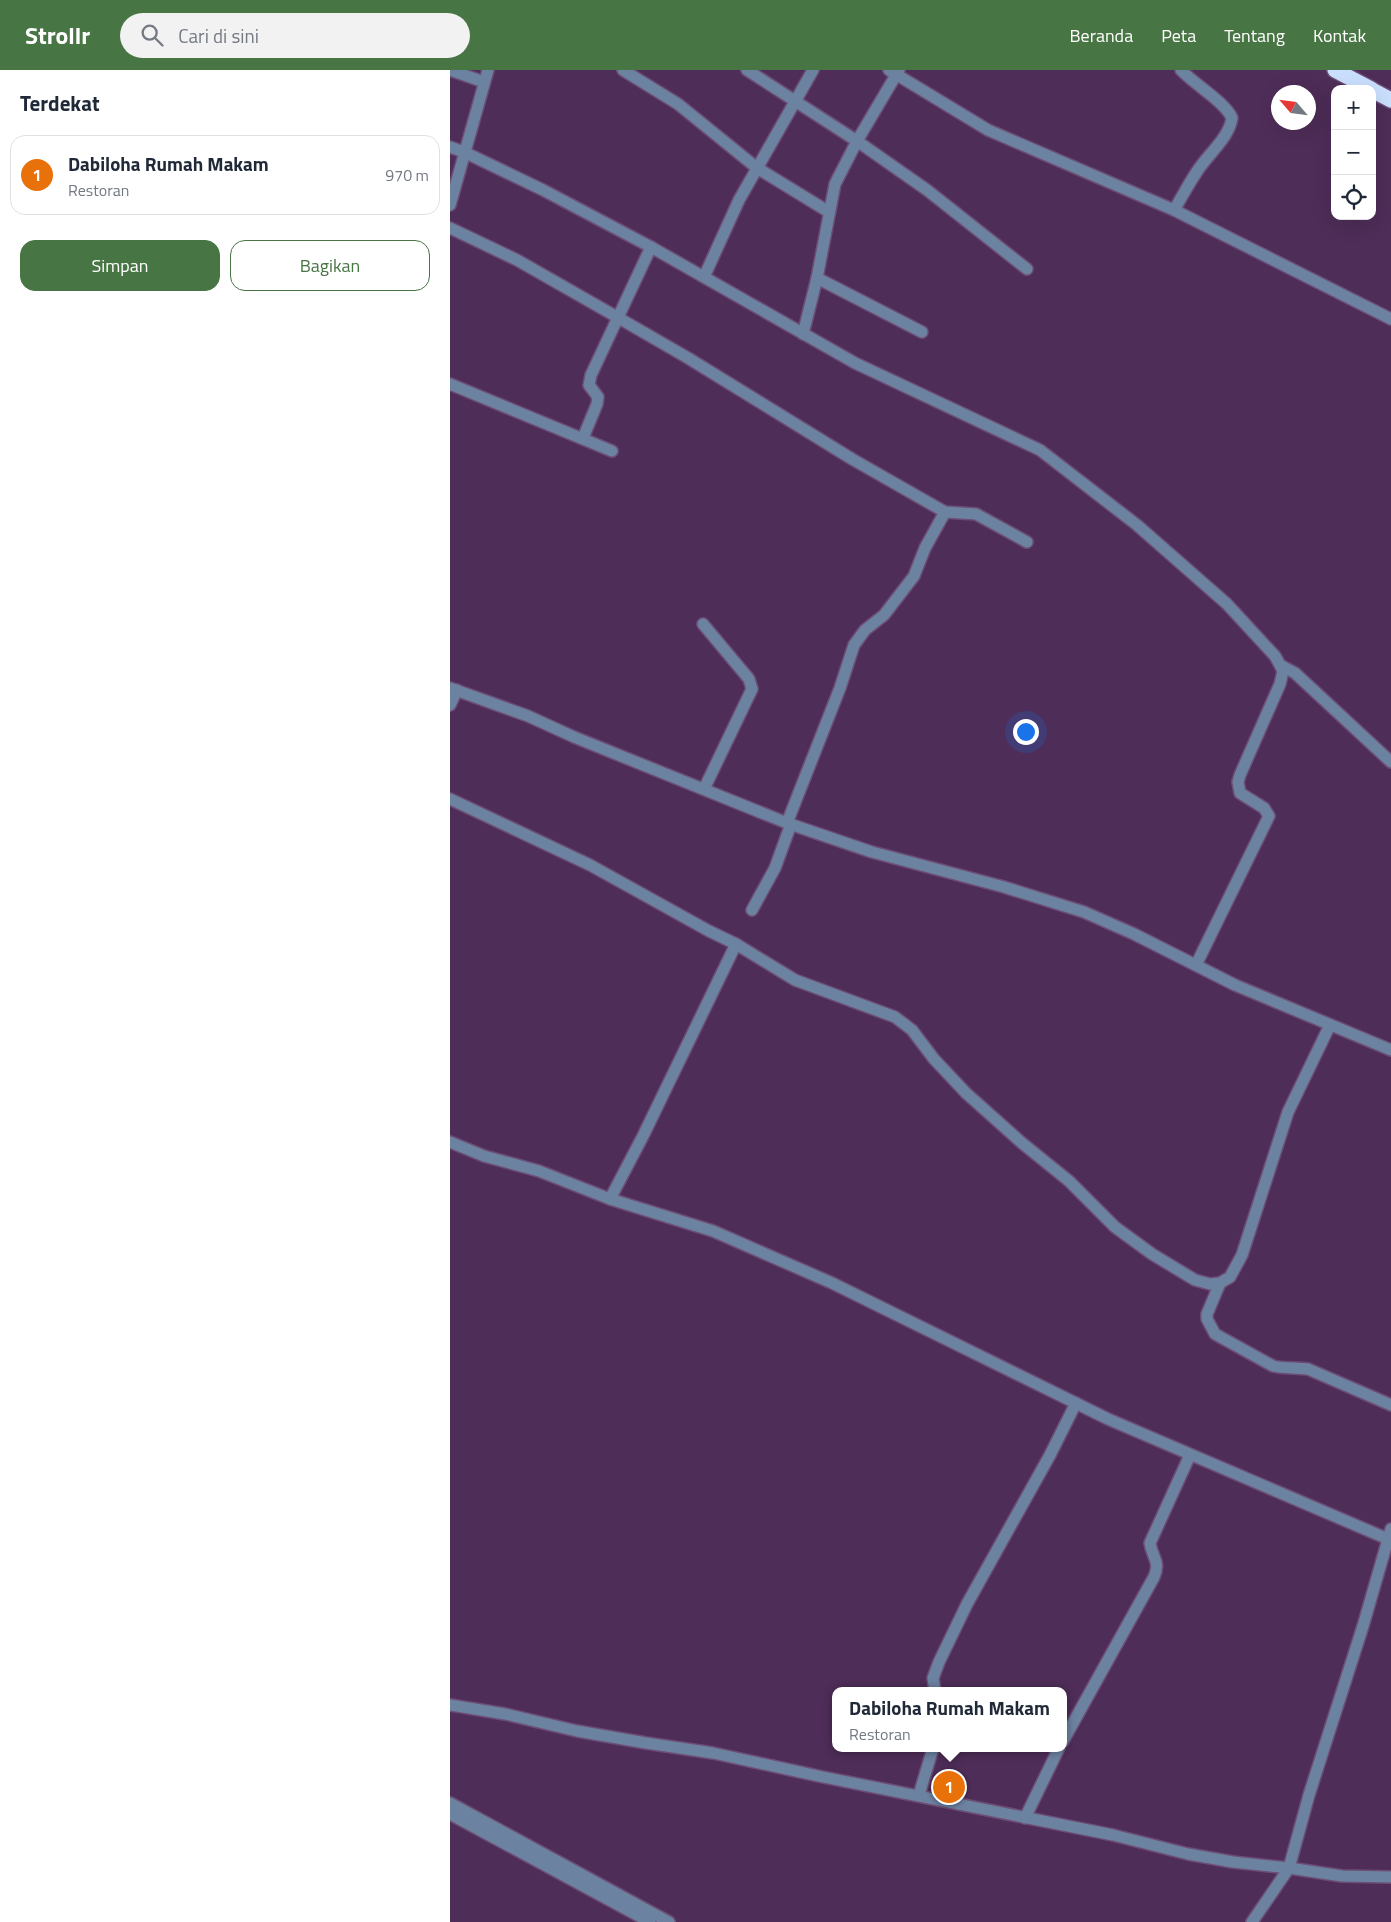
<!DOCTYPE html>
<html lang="id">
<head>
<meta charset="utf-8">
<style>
	body { margin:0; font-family:"Titillium Web",sans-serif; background:#f2f2f3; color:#1f2937 }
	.controls { position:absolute; right:15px; top:15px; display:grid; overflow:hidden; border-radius:10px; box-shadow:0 5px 20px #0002 }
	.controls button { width:45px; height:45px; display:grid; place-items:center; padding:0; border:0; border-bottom:1px solid #e0e1e3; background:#fff; color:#1f2937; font:25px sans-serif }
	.compass { position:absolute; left:821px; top:15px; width:45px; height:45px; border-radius:50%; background:#fff; box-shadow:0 5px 20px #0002; rotate:298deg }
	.you { position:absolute; left:575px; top:661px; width:18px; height:18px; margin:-12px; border:4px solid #fff; border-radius:50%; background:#1a73e8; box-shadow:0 0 0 8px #1a73e833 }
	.badge { display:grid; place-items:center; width:32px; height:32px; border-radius:50%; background:#487544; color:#fff; font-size:16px; font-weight:700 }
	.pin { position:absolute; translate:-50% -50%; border:2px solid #fff; box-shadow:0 1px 5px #0006 }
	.popup { position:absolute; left:382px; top:1617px; width:235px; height:65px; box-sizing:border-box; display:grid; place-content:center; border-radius:10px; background:#fff; filter:drop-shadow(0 1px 4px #0005); font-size:16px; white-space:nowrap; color:#747a83 }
	.popup b { font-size:19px; color:#1f2937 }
	.popup::after { content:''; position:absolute; left:50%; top:100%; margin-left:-10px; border:10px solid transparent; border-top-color:#fff }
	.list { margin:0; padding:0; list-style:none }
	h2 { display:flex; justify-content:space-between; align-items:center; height:65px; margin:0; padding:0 20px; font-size:21px }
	h2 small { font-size:16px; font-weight:400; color:#747a83 }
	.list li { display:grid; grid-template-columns:32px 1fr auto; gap:15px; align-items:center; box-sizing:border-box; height:80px; margin:0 10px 10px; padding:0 10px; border:1px solid #e0e1e3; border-radius:15px }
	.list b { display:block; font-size:19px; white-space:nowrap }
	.list p { margin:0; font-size:16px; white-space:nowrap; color:#747a83 }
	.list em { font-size:16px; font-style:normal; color:#747a83 }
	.actions { display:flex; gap:10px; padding:15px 20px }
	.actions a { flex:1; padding:11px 0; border:1px solid #487544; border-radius:15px; text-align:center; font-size:18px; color:#487544 }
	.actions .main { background:#487544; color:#fff }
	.icon { flex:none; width:28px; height:28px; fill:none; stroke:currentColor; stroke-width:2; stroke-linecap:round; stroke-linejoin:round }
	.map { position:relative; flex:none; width:941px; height:1852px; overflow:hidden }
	header { display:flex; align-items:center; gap:30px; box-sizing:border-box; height:70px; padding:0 25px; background:#487544; color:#fff }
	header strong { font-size:24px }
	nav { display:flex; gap:28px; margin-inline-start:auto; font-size:18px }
	.search { width:350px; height:45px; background:#f2f2f3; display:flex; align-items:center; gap:12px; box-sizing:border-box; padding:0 18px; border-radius:28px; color:#747a83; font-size:19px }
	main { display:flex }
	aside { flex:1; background:#fff }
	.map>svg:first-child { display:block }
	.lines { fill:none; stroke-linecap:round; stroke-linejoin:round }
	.minor-casing { stroke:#6c4d75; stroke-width:14 }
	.highway-casing { stroke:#6c4d75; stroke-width:18 }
	.minor { stroke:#6c82a1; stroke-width:11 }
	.highway { stroke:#cadffe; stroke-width:15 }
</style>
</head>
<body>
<header>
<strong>Strollr</strong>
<div class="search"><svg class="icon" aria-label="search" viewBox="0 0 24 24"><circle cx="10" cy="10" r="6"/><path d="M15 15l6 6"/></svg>Cari di sini</div>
<nav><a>Beranda</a><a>Peta</a><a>Tentang</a><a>Kontak</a></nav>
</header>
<main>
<aside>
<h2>Terdekat<small></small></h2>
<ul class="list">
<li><span class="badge" style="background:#e8710a">1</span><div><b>Dabiloha Rumah Makam</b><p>Restoran</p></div><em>970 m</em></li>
</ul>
<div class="actions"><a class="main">Simpan</a><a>Bagikan</a></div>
</aside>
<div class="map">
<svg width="941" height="1852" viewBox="0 0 941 1852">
	<rect width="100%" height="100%" fill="#4e2d58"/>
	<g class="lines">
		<!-- minor casing -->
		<g class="minor-casing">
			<g id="minor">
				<polyline points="0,0 34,12"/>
				<polyline points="173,0 228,34 307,98 379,142"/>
				<polyline points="297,0 407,71 477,120 577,199"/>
				<polyline points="439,0 538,60 724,140 941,249"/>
				<polyline points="0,77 14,82 93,120 201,177 405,293 590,380 687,455 777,534 825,586 830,595 833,601 830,614 790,705 788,712 790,723 814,738 819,746 746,895"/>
				<polyline points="0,135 38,0"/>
				<path d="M724,140C732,127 739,113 748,100C759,83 779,68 782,48C775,32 744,14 731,0"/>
				<polyline points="0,158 67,190 167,247 238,288 402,389 495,442 526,444 577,472"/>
				<polyline points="254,207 289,130 363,0"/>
				<polyline points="367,208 472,262"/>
				<polyline points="353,264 367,208 385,114 407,71 449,0"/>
				<polyline points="0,314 162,381"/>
				<polyline points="133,368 147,334 148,327 139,315 141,305 201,177"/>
				<polyline points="253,554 299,609 302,619 254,719"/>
				<polyline points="830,595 845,603 941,692"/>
				<polyline points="0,618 78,646 124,667 337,753 422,782 554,817 634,842 684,864 785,915 941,980"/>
				<polyline points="0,635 7,620"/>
				<polyline points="0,729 140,795 259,861 286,874 345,910 445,947 462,960 484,989 516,1023 572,1073 619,1111 665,1157 702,1184 745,1210 760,1214 770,1213 780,1207 792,1185 838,1042 880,955"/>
				<polyline points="337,753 390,618 404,575 415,560 434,545 464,506 475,478 495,442"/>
				<polyline points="302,840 325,798 341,754"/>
				<polyline points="0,1072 34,1086 89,1101 160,1129 263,1161 382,1213 658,1349 938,1469"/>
				<polyline points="160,1129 193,1066 286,874"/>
				<path d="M770,1213L757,1244V1249L765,1264L823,1296C835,1299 846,1297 858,1299L941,1335"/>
				<polyline points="485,1621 483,1608 489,1592 517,1534 600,1385 626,1333"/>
				<polyline points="0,1635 55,1644 127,1661 196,1673 263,1683 373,1707 663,1765 738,1784 783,1792 839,1798 892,1806 941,1807"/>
				<path d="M613,1671L704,1507C711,1491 702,1488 700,1473L740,1385"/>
				<polyline points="469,1725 483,1678"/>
				<polyline points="0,1733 219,1852"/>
				<polyline points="0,1744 200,1852"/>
				<polyline points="575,1748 609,1678"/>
				<polyline points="802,1852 839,1798 859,1725 913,1556 941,1459"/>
			</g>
		</g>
		<!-- highway casing -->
		<g class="highway-casing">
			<g id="highway">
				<polyline points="885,0 921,19"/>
				<polyline points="922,20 941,30"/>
			</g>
		</g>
		<!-- minor -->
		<use href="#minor" class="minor"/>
		<!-- highway -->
		<use href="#highway" class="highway"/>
	</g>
</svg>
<div class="controls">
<button>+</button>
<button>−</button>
<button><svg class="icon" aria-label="locate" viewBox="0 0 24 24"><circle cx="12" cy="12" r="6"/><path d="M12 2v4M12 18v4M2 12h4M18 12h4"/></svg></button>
</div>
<svg class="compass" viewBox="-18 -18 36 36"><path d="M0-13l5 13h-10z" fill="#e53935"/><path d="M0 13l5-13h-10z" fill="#747a83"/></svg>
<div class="you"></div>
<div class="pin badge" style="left:499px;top:1717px;background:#e8710a">1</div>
<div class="popup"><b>Dabiloha Rumah Makam</b>Restoran</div>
</div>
</main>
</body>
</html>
